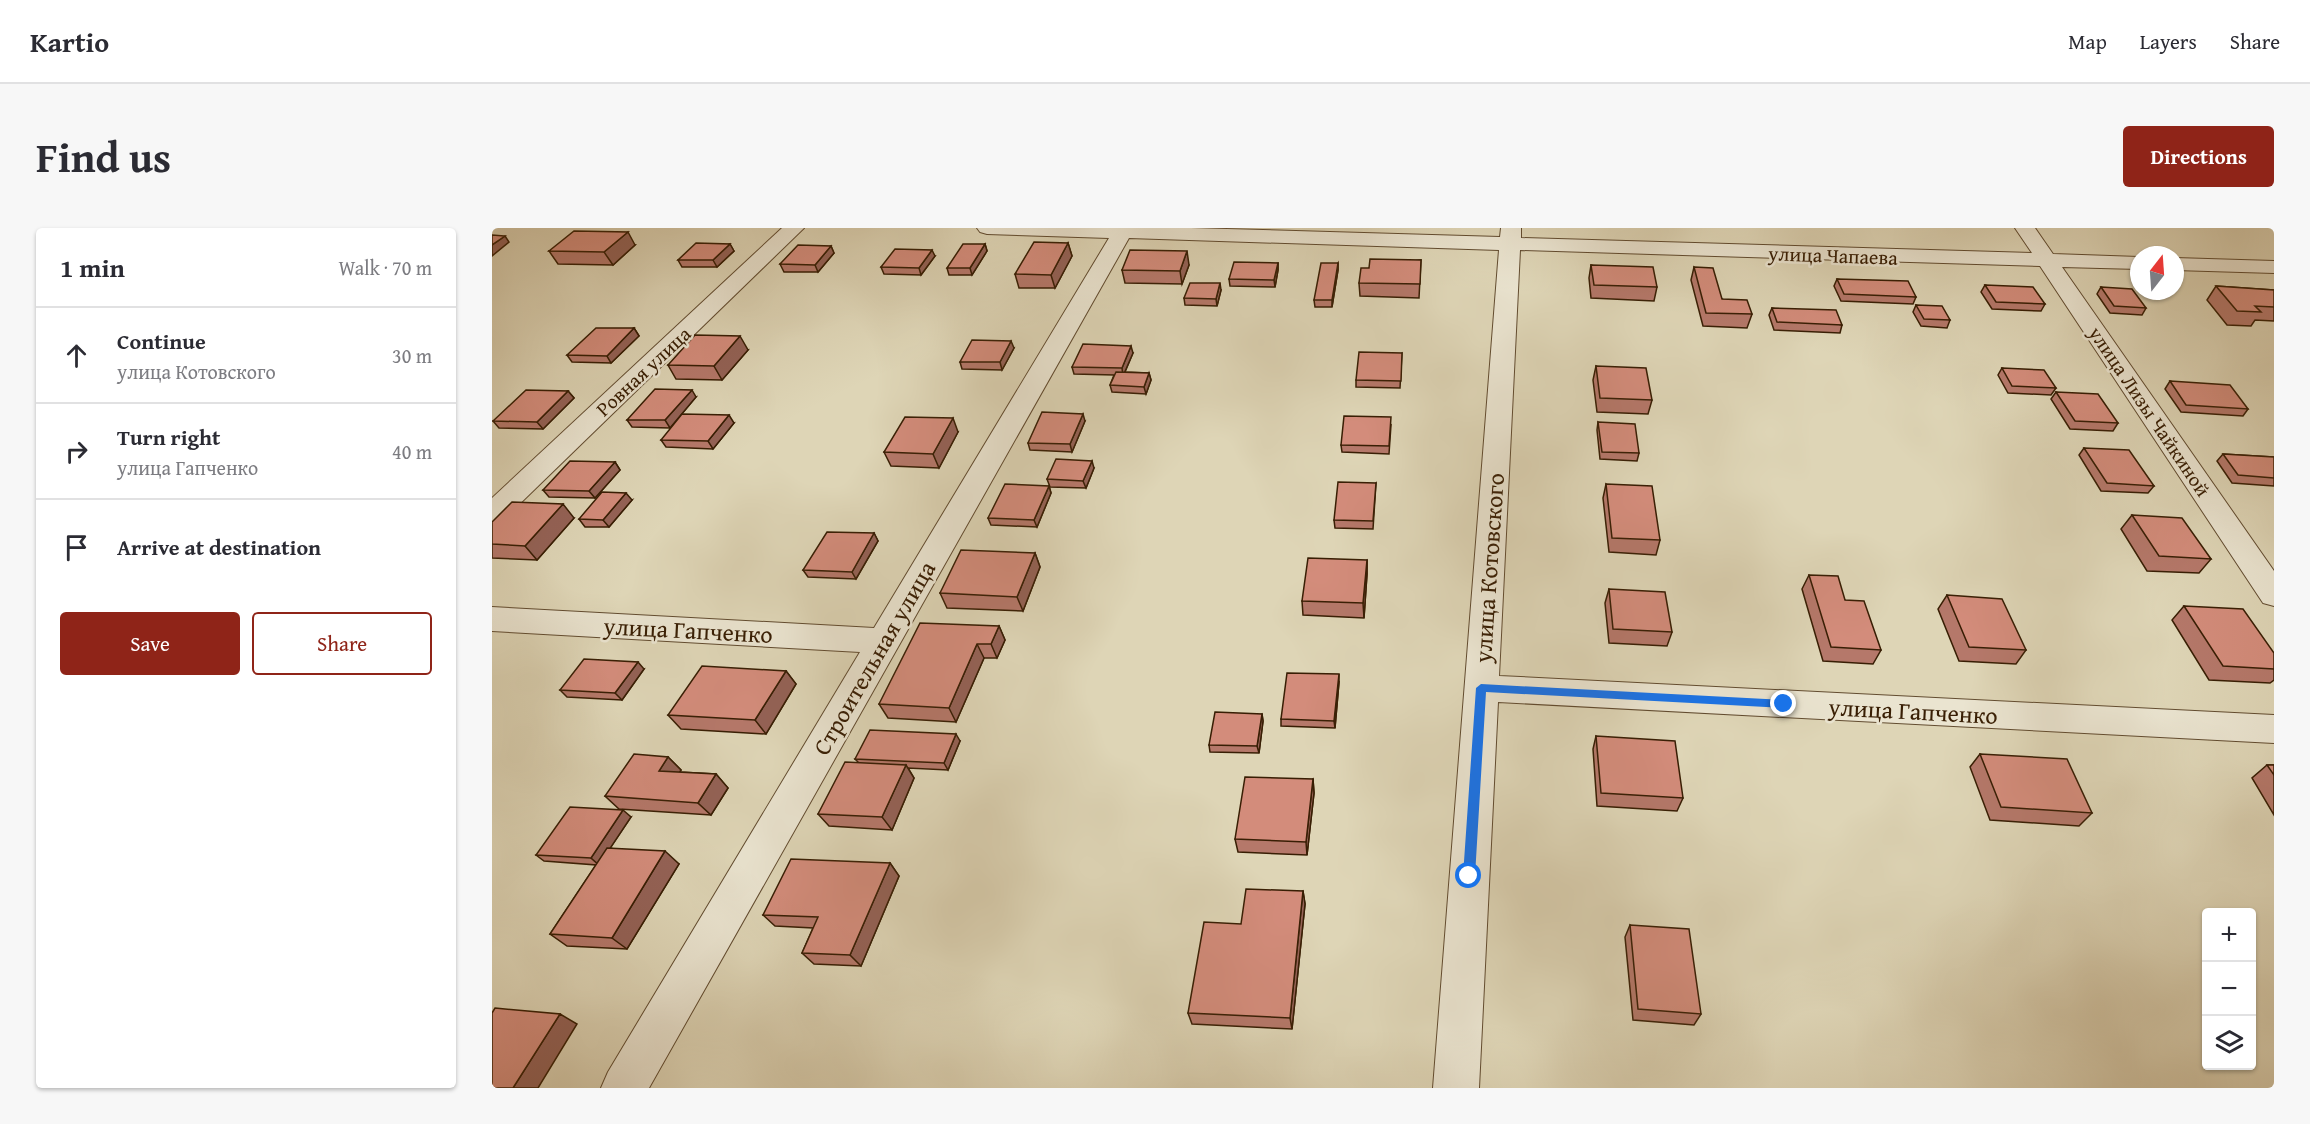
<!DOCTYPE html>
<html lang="en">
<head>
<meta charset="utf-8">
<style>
	body { margin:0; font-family:"Gentium Book Plus",serif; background:#f7f7f7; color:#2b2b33 }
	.controls { position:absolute; right:18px; bottom:18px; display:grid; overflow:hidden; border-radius:6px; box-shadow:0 2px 4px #0004 }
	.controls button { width:54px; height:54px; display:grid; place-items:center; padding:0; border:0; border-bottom:2px solid #e1e1e2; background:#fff; color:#2b2b33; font:30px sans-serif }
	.compass { position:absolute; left:1638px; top:18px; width:54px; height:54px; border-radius:50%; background:#fff; box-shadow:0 2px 4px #0004; rotate:17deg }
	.stop { position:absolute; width:18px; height:18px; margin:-14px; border:4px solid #1a73e8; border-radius:50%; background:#fff }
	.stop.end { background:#1a73e8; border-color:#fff; box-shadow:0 2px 6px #0008 }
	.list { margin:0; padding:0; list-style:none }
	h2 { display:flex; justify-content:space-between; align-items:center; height:78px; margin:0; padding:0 24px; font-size:26px }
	h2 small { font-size:20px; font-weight:400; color:#7c7c81 }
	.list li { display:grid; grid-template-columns:39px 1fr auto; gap:18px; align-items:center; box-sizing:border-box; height:96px; padding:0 24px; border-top:2px solid #e1e1e2 }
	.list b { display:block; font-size:22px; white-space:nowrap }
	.list p { margin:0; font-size:20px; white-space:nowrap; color:#7c7c81 }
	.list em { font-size:20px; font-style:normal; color:#7c7c81 }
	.actions { display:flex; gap:12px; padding:18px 24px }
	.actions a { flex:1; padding:14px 0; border:2px solid #8f2418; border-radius:6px; text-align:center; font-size:21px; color:#8f2418 }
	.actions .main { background:#8f2418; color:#fff }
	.icon { flex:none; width:33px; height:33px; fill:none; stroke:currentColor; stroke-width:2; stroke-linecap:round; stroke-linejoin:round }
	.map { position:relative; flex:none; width:1782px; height:860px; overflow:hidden; border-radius:6px }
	header { display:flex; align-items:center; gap:36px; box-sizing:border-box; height:84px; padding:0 30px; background:#fff; border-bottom:2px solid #e1e1e2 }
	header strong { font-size:28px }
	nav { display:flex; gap:33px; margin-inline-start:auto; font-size:21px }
	.intro { display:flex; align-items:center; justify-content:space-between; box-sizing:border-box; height:144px; padding:0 36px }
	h1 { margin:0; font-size:42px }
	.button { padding:15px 27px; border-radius:6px; background:#8f2418; color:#fff; font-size:21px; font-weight:700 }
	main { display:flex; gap:36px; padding:0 36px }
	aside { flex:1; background:#fff; border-radius:6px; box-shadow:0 2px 4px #0004 }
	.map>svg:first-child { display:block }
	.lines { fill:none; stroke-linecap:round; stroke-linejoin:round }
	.minor-casing { stroke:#624c30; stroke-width:2 }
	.minor { fill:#eae4d0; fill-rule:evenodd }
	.wall { fill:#b5786a; stroke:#381e04; stroke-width:1.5 }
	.shaded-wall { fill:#946256; stroke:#381e04; stroke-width:1.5 }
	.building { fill:#d38c7b; stroke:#381e04; stroke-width:1.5 }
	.route { fill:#1a73e8 }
	.labels { text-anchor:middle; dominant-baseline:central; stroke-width:5; stroke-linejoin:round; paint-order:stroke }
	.far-street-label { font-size:20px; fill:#381e04; stroke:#eae4d0 }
	.street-label { font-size:24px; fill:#381e04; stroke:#eae4d0 }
</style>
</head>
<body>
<header>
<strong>Kartio</strong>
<nav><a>Map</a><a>Layers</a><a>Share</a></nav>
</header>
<div class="intro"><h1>Find us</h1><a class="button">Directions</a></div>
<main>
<aside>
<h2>1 min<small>Walk · 70 m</small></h2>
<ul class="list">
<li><svg class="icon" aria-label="ahead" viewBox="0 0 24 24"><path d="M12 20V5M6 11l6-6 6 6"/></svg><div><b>Continue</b><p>улица Котовского</p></div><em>30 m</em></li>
<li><svg class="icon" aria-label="right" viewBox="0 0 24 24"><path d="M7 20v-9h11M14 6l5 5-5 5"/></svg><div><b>Turn right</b><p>улица Гапченко</p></div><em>40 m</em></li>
<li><svg class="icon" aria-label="arrive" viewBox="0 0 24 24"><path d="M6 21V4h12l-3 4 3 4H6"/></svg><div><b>Arrive at destination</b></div></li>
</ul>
<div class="actions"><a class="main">Save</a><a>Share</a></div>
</aside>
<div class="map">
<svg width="1782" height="860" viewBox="0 0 1782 860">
	<rect width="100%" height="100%" fill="#ded5b6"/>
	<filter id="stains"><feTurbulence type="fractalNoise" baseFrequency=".00333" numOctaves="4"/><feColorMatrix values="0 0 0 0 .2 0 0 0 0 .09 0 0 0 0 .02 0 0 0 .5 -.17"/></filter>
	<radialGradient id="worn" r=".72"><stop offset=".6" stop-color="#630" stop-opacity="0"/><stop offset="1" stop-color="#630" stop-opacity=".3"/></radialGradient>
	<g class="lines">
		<!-- minor casing -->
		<g class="minor-casing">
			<g id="minor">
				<polygon points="290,0 312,0 10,293 0,295 0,270"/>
				<polygon points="485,0 699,0 1008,9 1009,0 1029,0 1029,10 1540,25 1523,0 1543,0 1561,26 1647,29 1647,41 1570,39 1782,343 1782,378 1771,375 1548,38 1028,22 1007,448 1782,487 1782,515 1006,474 987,860 941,860 1007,22 637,10 157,860 109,860 116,844 368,424 0,403 0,379 382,400 617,10 495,6 488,4"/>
				<polygon points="1683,30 1782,33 1782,45 1683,42"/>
			</g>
		</g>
		<!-- minor -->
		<use href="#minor" class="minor"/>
	</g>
	<!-- wall -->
	<g class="wall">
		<polygon points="576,15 580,28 563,60 527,60 523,46"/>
		<polygon points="238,16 242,23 225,39 190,39 186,32"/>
		<polygon points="493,16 495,23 480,47 457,47 455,40"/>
		<polygon points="143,17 121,37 66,36 57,23"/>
		<polygon points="339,18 342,25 326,44 292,44 288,36"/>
		<polygon points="443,28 429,47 392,46 389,39"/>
		<polygon points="929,32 927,70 868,68 867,55 877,40"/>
		<polygon points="786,35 786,42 783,59 738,58 737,51"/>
		<polygon points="846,35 846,42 840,79 823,79 822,72"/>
		<polygon points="697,37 690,56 633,55 630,42"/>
		<polygon points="1099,37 1165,59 1162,73 1099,70 1097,50"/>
		<polygon points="1202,39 1230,71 1260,86 1255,100 1211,98 1199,52"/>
		<polygon points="1345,51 1424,69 1421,76 1349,73 1342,58"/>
		<polygon points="1493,57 1553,76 1549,83 1500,81 1489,64"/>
		<polygon points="1724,58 1782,62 1782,93 1763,92 1759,98 1735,97 1715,72"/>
		<polygon points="1609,59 1654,80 1650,87 1618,85 1605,66"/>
		<polygon points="729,62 725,78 693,77 692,70"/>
		<polygon points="1424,77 1458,92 1455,100 1429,98 1421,84"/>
		<polygon points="1280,80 1350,97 1348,105 1282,102 1277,87"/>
		<polygon points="142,100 147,108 119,135 80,134 75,127"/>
		<polygon points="522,120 510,142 470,141 468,134"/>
		<polygon points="256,122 230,152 184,151 176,137"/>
		<polygon points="641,125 633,144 657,145 659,152 654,166 620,164 618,157 622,147 582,146 580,139"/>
		<polygon points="910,125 908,160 864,159 864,152"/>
		<polygon points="1104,138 1160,172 1156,186 1105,184 1101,152"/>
		<polygon points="1510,140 1564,160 1559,167 1516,165 1506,147"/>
		<polygon points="1678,153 1756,181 1751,188 1689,184 1673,161"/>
		<polygon points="76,163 82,170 51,201 7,200 1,193"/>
		<polygon points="1564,164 1626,195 1621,203 1578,201 1559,171"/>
		<polygon points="204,169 178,200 140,199 135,192"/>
		<polygon points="593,193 580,224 538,222 536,215"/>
		<polygon points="1106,194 1147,225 1145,233 1108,231 1105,202"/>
		<polygon points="242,195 221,221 174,219 169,212"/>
		<polygon points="899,197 897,226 850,224 849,217"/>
		<polygon points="466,204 447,240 399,238 392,224"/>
		<polygon points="1592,220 1662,258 1656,265 1609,263 1587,227"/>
		<polygon points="1731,226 1782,229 1782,258 1740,255 1725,233"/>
		<polygon points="123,234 128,242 103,270 57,269 51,262"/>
		<polygon points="602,240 594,260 558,259 555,251"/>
		<polygon points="884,255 881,301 843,300 842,292"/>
		<polygon points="1114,256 1168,312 1164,327 1117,324 1111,270"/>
		<polygon points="557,258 559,265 545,299 499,297 496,290"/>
		<polygon points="140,272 117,299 93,299 87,291"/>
		<polygon points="1640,287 1719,331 1707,345 1655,343 1629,301"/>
		<polygon points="82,290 45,332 0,330 0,294"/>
		<polygon points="382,305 386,313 364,351 316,349 311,342"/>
		<polygon points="543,325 548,339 531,383 455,380 448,365"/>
		<polygon points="875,332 875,346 872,390 811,387 810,373"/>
		<polygon points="1317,347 1353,372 1389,422 1381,436 1331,433 1310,361"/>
		<polygon points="1117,361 1180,404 1175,418 1117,415 1113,375"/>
		<polygon points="1455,367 1534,422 1524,436 1467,433 1446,381"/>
		<polygon points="1692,378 1782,425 1782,452 1778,455 1717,452 1680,392"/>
		<polygon points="507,398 513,412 505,430 492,430 464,494 396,490 387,476"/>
		<polygon points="152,441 130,472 75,469 68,462"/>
		<polygon points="294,443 304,456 274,506 189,501 176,487"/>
		<polygon points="847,454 843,500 789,498 789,491"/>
		<polygon points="770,486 771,493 767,525 718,524 717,517"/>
		<polygon points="1104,508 1191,570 1185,583 1105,578 1101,521"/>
		<polygon points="468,513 456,542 416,540 422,550 400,602 337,598 326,586 366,534 363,531"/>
		<polygon points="1488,526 1600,585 1587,598 1498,592 1478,539"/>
		<polygon points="176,529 189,542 188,544 224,546 236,560 219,587 127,581 113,568"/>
		<polygon points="1775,537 1782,537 1782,587 1760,550"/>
		<polygon points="821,551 822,565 815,627 746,624 743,611"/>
		<polygon points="139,589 118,620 187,636 135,721 75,718 58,706 104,637 52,633 44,627"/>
		<polygon points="398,635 407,648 369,738 322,736 310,725 321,700 283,698 271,687"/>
		<polygon points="811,663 813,676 800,801 700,796 696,785 749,696"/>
		<polygon points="1138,697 1209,786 1202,797 1141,792 1133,709"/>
	</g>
	<!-- shaded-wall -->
	<g class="shaded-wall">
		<polygon points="136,4 143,17 121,37 112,24"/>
		<polygon points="13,8 17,14 0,28 0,17"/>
		<polygon points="576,15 580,28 563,60 559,47"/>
		<polygon points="238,16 242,23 225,39 221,32"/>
		<polygon points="493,16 495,23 480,47 478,40"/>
		<polygon points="339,18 342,25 326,44 323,37"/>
		<polygon points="440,22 443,28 429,47 427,40"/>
		<polygon points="695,23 697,37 690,56 688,43"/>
		<polygon points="786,35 786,42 783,59 782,52"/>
		<polygon points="846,35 846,42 840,79 840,72"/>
		<polygon points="728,55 729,62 725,78 724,71"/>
		<polygon points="142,100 147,108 119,135 115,128"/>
		<polygon points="248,108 256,122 230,152 222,138"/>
		<polygon points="519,113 522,120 510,142 508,134"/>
		<polygon points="639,118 641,125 631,148 630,140"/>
		<polygon points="657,145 659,152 654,166 652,159"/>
		<polygon points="200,162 204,169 178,200 173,192"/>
		<polygon points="76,163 82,170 51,201 45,194"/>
		<polygon points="591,186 593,193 580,224 578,216"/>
		<polygon points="237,187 242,195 221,221 216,213"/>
		<polygon points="461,190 466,204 447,240 441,226"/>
		<polygon points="600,233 602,240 594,260 591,253"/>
		<polygon points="123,234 128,242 103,270 97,263"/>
		<polygon points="557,258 559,265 545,299 542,292"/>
		<polygon points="134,265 140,272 117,299 111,292"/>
		<polygon points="71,276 82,290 45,332 33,318"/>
		<polygon points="382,305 386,313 364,351 360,344"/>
		<polygon points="543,325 548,339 531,383 525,369"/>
		<polygon points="875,332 875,346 872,390 871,375"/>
		<polygon points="507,398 513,412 505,430 499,416"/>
		<polygon points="485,416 492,430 464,494 457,480"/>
		<polygon points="146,434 152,441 130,472 123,465"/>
		<polygon points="294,443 304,456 274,506 263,492"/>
		<polygon points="847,446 847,454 843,500 842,493"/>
		<polygon points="770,486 771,493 767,525 765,518"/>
		<polygon points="464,506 468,513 456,542 452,535"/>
		<polygon points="176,529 189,542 180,556 167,543"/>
		<polygon points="414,537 422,550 400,602 390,589"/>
		<polygon points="224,546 236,560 219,587 206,575"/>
		<polygon points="821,551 822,565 815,627 814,614"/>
		<polygon points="131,582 139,589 107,637 99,630"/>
		<polygon points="173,623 187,636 135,721 120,710"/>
		<polygon points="398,635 407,648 369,738 358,727"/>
		<polygon points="811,663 813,676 800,801 798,790"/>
		<polygon points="68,786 85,796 46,860 21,860"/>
	</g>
	<!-- building -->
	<g class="building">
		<polygon points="82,3 136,4 112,24 57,23"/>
		<polygon points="0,7 13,8 0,17"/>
		<polygon points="542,14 576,15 559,47 523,46"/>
		<polygon points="204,15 238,16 221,32 186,32"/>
		<polygon points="471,16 493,16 478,40 455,40"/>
		<polygon points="306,17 339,18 323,37 288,36"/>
		<polygon points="403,21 440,22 427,40 389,39"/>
		<polygon points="638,22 695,23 688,43 630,42"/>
		<polygon points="878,31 929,32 928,56 867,55 869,40 877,40"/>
		<polygon points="742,34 786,35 782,52 737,51"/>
		<polygon points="829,35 846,35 840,72 822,72"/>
		<polygon points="1099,37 1161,39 1165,59 1102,57"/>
		<polygon points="1202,39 1221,40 1230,71 1255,72 1260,86 1214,85"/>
		<polygon points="1345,51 1416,53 1424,69 1352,66"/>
		<polygon points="698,55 728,55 724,71 692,70"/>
		<polygon points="1493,57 1541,59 1553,76 1504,74"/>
		<polygon points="1724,58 1782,62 1782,79 1763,78 1769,84 1745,83"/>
		<polygon points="1609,59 1640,61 1654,80 1622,78"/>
		<polygon points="1424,77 1450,78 1458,92 1432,91"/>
		<polygon points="1280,80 1344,82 1350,97 1285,94"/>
		<polygon points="104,100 142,100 115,128 75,127"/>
		<polygon points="203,107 248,108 222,138 176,137"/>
		<polygon points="480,112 519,113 508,134 468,134"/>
		<polygon points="591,116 639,118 630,140 580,139"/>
		<polygon points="867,124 910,125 909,153 864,152"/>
		<polygon points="1104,138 1154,140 1160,172 1108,170"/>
		<polygon points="1510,140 1552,142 1564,160 1520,158"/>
		<polygon points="624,144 657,145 652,159 618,157"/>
		<polygon points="1678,153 1738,157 1756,181 1694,177"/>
		<polygon points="163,161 200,162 173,192 135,192"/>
		<polygon points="34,162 76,163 45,194 1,193"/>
		<polygon points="1564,164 1606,166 1626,195 1583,193"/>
		<polygon points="550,184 591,186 578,216 536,215"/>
		<polygon points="190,186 237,187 216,213 169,212"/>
		<polygon points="852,188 899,189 897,218 849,217"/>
		<polygon points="413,189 461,190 441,226 392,224"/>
		<polygon points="1106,194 1143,196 1147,225 1110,224"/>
		<polygon points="1592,220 1637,222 1662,258 1615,255"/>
		<polygon points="1731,226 1782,229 1782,250 1746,247"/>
		<polygon points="564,231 600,233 591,253 555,251"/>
		<polygon points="78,233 123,234 97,263 51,262"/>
		<polygon points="846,254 884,255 881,293 842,292"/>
		<polygon points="513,256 557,258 542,292 496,290"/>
		<polygon points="1114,256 1160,258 1168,312 1120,310"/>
		<polygon points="110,264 134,265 111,292 87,291"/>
		<polygon points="20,274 71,276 33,318 0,316 0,294"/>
		<polygon points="1640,287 1690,290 1719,331 1667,328"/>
		<polygon points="335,304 382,305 360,344 311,342"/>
		<polygon points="469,322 543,325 525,369 448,365"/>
		<polygon points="816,330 875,332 871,375 810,373"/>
		<polygon points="1317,347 1346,348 1353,372 1372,373 1389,422 1339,419"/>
		<polygon points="1117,361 1173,364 1180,404 1121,401"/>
		<polygon points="1455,367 1510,371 1534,422 1477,419"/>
		<polygon points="1692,378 1751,381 1782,425 1782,441 1731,438"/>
		<polygon points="428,395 507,398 499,416 485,416 457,480 387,476"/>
		<polygon points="92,431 146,434 123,465 68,462"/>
		<polygon points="210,438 294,443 263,492 176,487"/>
		<polygon points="795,445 847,446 842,493 789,491"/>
		<polygon points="723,484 770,486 765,518 717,517"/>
		<polygon points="378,502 464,506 452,535 363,531"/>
		<polygon points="1104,508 1183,513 1191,570 1109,565"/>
		<polygon points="142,526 176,529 167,543 224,546 206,575 113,568"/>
		<polygon points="1488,526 1575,531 1600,585 1509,579"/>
		<polygon points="353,534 414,537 390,589 326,586"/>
		<polygon points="1775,537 1782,537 1782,547"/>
		<polygon points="753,549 821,551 814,614 743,611"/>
		<polygon points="78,579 131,582 99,630 44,627"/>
		<polygon points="115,620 173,623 120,710 58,706"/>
		<polygon points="299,631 398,635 358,727 310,725 326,689 271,687"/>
		<polygon points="754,661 811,663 798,790 696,785 712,694 749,696"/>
		<polygon points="1138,697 1197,701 1209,786 1146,781"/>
		<polygon points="3,780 68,786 21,860 0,860 0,785"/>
	</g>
	<!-- route -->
	<polygon class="route" points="989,456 1292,472 1297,476 1292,480 994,464 983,648 977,654 971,648 984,460"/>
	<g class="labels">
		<!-- far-street labels -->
		<g class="far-street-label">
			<text transform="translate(1341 27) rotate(2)">улица Чапаева</text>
			<text transform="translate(151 143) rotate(-43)">Ровная улица</text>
			<text transform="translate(1658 183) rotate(56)">улица Лизы Чайкиной</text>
		</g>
		<!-- street labels -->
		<g class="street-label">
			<text transform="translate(997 340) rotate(-86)">улица Котовского</text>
			<text transform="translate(196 402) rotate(3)">улица Гапченко</text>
			<text transform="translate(382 430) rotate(-60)">Строительная улица</text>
			<text transform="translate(1421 483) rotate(3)">улица Гапченко</text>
		</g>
	</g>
	<rect width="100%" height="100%" filter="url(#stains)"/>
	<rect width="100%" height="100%" fill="url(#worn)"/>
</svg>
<div class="controls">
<button>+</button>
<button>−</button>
<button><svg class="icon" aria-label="layers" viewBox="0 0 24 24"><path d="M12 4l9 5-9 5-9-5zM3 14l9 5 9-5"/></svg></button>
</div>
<svg class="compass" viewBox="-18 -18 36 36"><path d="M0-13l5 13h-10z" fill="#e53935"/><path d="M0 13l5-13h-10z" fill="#7c7c81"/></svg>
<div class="stop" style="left:977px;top:648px"></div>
<div class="stop end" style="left:1292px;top:476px"></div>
</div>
</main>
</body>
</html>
